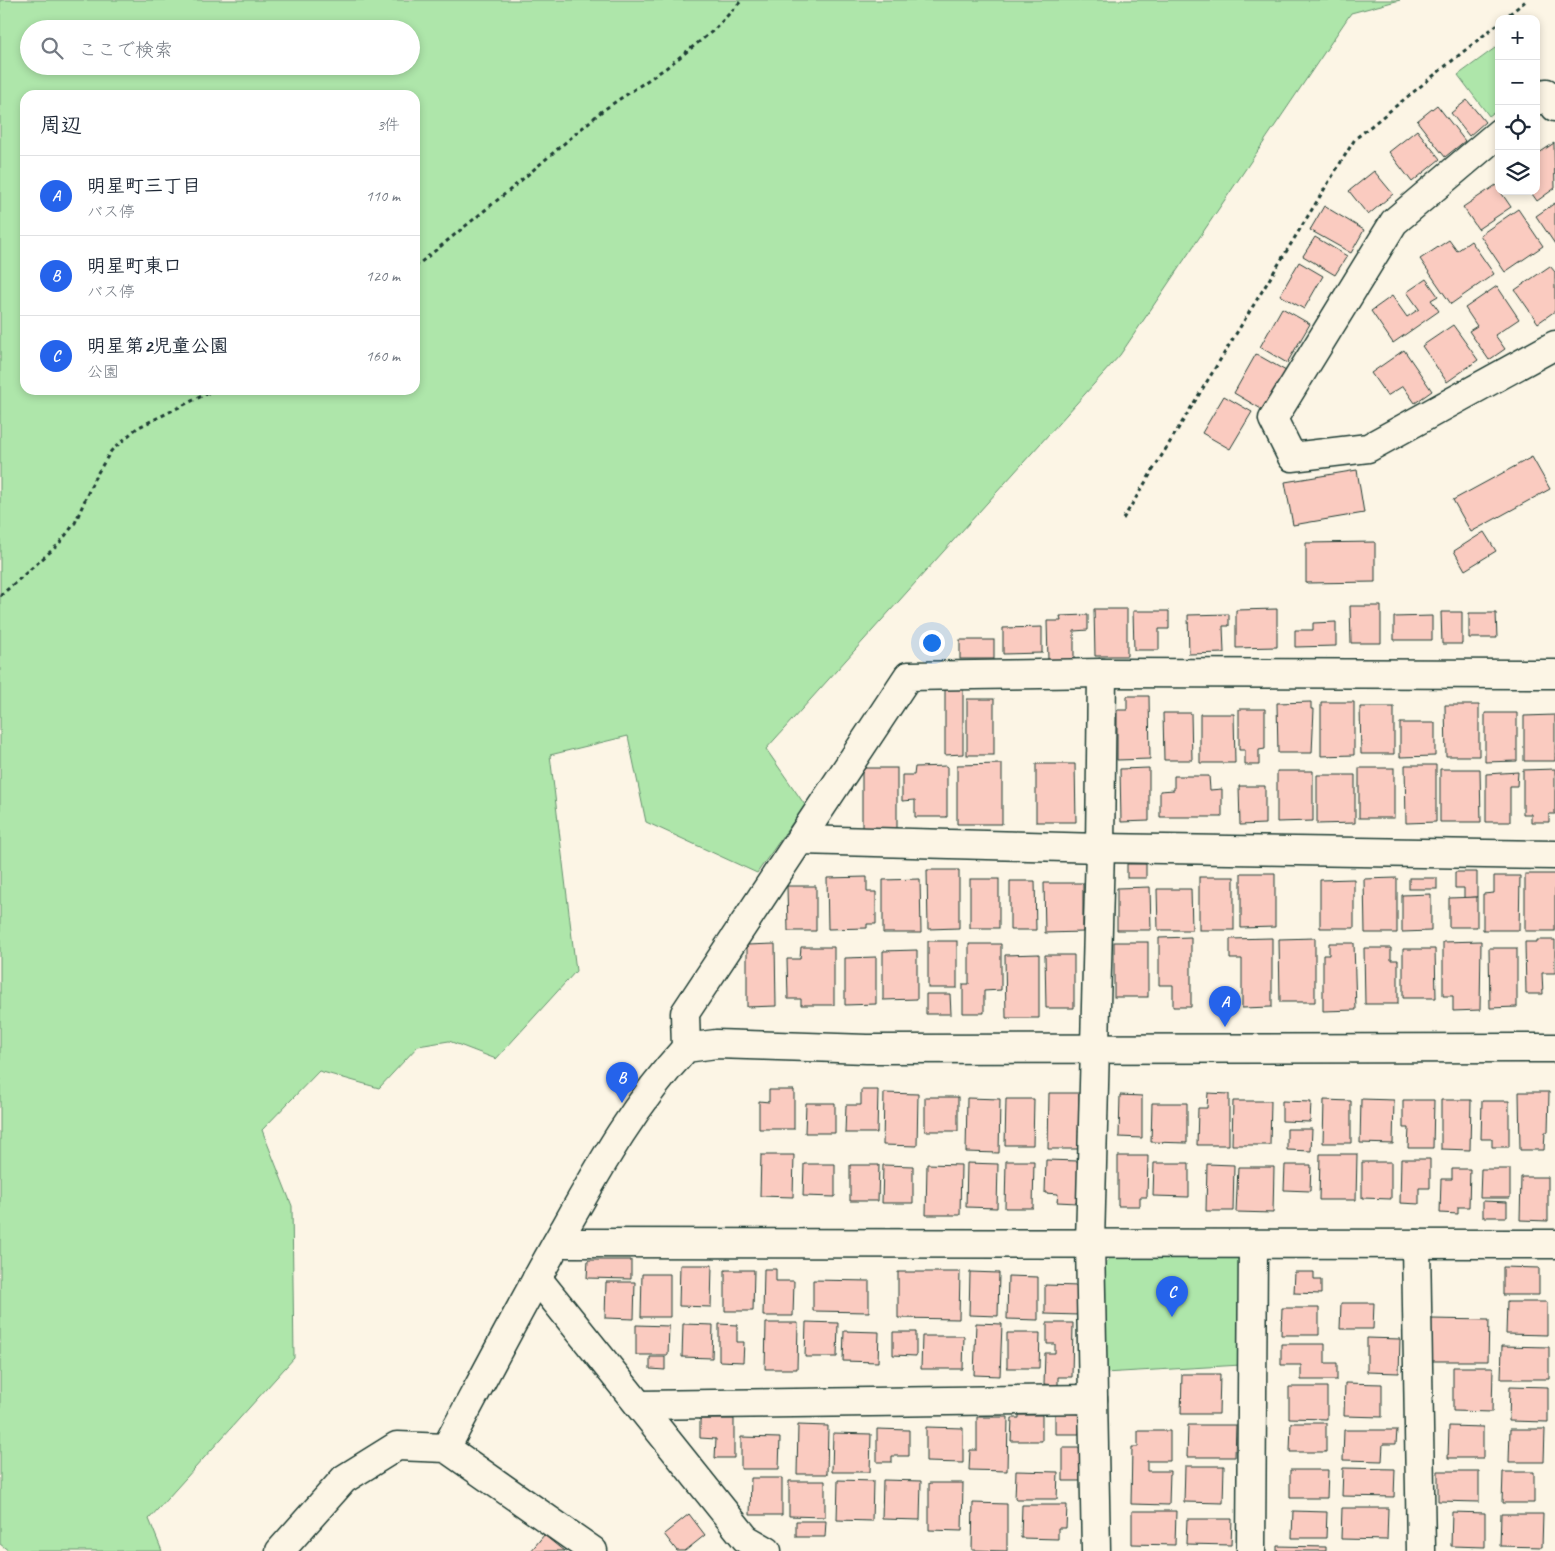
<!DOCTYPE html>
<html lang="ja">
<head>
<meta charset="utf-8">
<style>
	body { margin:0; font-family:Caveat,"Klee One",sans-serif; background:#f6f6f7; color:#1f2937 }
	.controls { position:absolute; right:15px; top:15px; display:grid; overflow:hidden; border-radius:10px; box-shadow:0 2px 8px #0003 }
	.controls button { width:45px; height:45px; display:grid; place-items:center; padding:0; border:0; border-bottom:1px solid #e0e1e3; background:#fff; color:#1f2937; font:25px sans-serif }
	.you { position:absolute; left:931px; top:642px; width:18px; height:18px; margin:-12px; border:4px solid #fff; border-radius:50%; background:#1a73e8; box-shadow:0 0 0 8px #1a73e833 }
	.badge { display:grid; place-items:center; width:32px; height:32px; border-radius:50%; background:#2563eb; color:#fff; font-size:16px; font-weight:700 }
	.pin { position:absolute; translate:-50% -41px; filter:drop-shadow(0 1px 2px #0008) }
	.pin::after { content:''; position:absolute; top:26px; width:18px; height:15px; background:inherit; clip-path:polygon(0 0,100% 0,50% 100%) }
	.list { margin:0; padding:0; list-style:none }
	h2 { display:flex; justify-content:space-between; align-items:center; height:65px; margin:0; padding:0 20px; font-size:21px }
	h2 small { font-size:16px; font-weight:400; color:#747a83 }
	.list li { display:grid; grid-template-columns:32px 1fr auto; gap:15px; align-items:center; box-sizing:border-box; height:80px; padding:0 20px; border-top:1px solid #e0e1e3 }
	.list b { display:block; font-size:19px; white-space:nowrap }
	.list p { margin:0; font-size:16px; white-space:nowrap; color:#747a83 }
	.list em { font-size:16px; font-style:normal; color:#747a83 }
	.icon { flex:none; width:28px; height:28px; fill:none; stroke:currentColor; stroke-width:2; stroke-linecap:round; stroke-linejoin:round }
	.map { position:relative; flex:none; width:1555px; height:1551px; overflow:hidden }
	.search { position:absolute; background:#fff; box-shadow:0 2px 8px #0003; left:20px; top:20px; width:400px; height:55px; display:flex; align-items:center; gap:12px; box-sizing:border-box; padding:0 18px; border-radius:28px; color:#747a83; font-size:19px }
	.panel { position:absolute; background:#fff; box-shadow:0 2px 8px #0003; left:20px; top:90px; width:400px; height:305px; border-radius:15px }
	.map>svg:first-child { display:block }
	.green { fill:#aee6aa; stroke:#66926f; fill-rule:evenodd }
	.building { fill:#facbc0; stroke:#1f3d34 }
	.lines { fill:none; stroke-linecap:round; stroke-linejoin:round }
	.minor-casing { stroke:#1f3d34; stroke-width:31 }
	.path { stroke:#1f3d34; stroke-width:3; stroke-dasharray:4 4; stroke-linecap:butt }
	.minor { stroke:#fcf5e5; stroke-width:28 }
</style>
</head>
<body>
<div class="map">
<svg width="1555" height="1551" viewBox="0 0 1555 1551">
	<rect width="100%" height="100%" fill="#fcf5e5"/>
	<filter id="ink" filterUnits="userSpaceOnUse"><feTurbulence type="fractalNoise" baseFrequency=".02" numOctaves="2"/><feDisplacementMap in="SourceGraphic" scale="10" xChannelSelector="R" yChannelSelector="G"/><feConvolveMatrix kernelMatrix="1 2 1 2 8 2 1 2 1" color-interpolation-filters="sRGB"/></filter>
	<g filter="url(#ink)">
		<!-- green -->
		<g class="green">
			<path d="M0,0H1400L1351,13L1120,355L766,749L805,805L757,873L646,822L628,736L550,755L576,971L496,1059L449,1041L418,1046L379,1088L319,1071L262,1130L292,1206L294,1358L149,1519L162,1551H9L0,1544ZM29,29H411V66H29ZM25,95H415V390H25Z"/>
			<polygon points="1499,45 1499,109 1489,116 1458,75"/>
			<polygon points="1119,1247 1231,1247 1242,1265 1241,1365 1104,1373 1100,1270"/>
		</g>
		<!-- building -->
		<g class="building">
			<polygon points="1467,100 1485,122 1469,136 1451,113"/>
			<polygon points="1437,105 1465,141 1445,157 1417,121"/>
			<polygon points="1417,130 1440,159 1412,182 1389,152"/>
			<polygon points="1554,143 1555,188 1537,201 1530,191 1536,191 1536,155"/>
			<polygon points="1374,171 1393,194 1368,215 1349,191"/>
			<polygon points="1496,185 1511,207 1478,229 1463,207"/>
			<polygon points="1555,203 1555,244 1536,216"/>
			<polygon points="1324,206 1364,230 1351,253 1310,230"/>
			<polygon points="1518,209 1543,246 1505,272 1480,235"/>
			<polygon points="1315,237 1347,256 1335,275 1303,256"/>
			<polygon points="1449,240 1457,251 1471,241 1494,274 1451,304 1420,259"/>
			<polygon points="1299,262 1323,276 1304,309 1280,295"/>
			<polygon points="1550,266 1555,272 1555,311 1538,323 1515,290"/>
			<polygon points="1426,279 1438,296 1431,300 1439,311 1393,343 1371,311 1392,296 1407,317 1419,309 1407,292"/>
			<polygon points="1497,286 1519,319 1495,335 1505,349 1489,360 1469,331 1477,326 1465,308"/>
			<polygon points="1282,308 1310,324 1287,363 1260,347"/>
			<polygon points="1453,325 1478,360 1447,382 1422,346"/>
			<polygon points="1404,350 1432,391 1415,403 1403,386 1387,396 1371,373"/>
			<polygon points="1256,354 1286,371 1263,410 1234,393"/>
			<polygon points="1224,396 1252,412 1230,449 1202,433"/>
			<polygon points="1532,457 1550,489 1471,532 1453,500"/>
			<polygon points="1357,470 1364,513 1293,525 1285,482"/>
			<polygon points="1484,532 1496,551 1465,570 1454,551"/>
			<polygon points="1375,542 1375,582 1306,583 1306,543"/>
			<polygon points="1350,606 1381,606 1381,643 1351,643"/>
			<polygon points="1094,609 1127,609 1127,656 1095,656"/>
			<polygon points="1277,609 1277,647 1236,648 1236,610"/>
			<polygon points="1133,611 1169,611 1169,629 1159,629 1159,650 1134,650"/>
			<polygon points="1441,612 1462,612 1462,644 1442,644"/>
			<polygon points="1469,613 1496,613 1497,638 1469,638"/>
			<polygon points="1229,614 1229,626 1223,626 1224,653 1189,654 1188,615"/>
			<polygon points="1088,615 1088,630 1074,631 1074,660 1048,660 1047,621 1061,621 1060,616"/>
			<polygon points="1432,616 1432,640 1394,640 1394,617"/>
			<polygon points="1336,622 1336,646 1295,647 1295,630 1313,630 1313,623"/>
			<polygon points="1042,627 1042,653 1003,654 1003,628"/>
			<rect x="960" y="640" width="34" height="19"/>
			<polygon points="945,689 963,689 963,754 945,755"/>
			<polygon points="1127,696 1149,696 1150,759 1117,760 1117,710 1127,710"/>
			<rect x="967" y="699" width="27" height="56"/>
			<polygon points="1311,702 1311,709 1314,709 1312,753 1278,753 1277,703"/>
			<polygon points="1321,702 1354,702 1354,755 1321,756"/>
			<polygon points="1445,705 1479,705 1479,756 1446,756"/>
			<polygon points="1360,707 1394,707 1394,754 1361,754"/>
			<polygon points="1239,709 1265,709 1265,749 1259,750 1259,765 1245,765 1245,750 1239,750"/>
			<polygon points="1163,713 1191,713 1192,760 1164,760"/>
			<polygon points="1485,713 1517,713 1517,761 1485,762"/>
			<polygon points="1200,714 1234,714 1235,763 1200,763"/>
			<polygon points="1555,715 1555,761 1524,761 1524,716"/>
			<polygon points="1400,723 1435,723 1435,756 1400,757"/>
			<polygon points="1002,764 1002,824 957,824 957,765"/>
			<polygon points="1036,764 1075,764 1076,822 1036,822"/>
			<polygon points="1405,765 1436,765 1436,822 1406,823"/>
			<polygon points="947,766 947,817 915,817 915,800 902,801 902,775 914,775 915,767"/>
			<rect x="862" y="768" width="35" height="63"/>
			<polygon points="1149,768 1149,821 1121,822 1120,769"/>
			<rect x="1359" y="768" width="35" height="50"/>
			<polygon points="1440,769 1480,769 1481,822 1440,822"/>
			<polygon points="1555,769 1555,814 1549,814 1549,822 1531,822 1531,814 1523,814 1523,770"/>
			<polygon points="1277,771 1313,771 1313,821 1277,822"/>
			<polygon points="1518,772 1517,786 1510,786 1510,822 1486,822 1486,774"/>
			<polygon points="1317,775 1355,775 1355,823 1317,824"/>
			<polygon points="1174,776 1209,776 1210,790 1222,789 1222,817 1160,817 1160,791 1174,790"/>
			<polygon points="1239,786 1265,786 1265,824 1240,825"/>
			<rect x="1127" y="864" width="19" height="14"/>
			<polygon points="927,870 959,870 959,928 928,929"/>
			<polygon points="1455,872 1477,872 1477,897 1464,898 1464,888 1455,888"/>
			<polygon points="1241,873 1275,873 1275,927 1241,928"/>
			<rect x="1525" y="874" width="30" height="57"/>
			<polygon points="1494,876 1520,876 1519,930 1483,930 1483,894 1494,893"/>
			<polygon points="867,877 867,892 876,892 876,924 867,924 867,928 828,929 827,878"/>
			<rect x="1199" y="877" width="35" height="53"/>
			<polygon points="1397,878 1397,933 1365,933 1364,879"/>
			<rect x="1409" y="878" width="28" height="11"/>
			<polygon points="920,879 921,933 883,933 883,880"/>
			<rect x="970" y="879" width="29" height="49"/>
			<polygon points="1354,879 1354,928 1320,928 1320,880"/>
			<polygon points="1010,881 1035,881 1036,930 1010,930"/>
			<polygon points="1044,883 1083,883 1083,932 1045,933"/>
			<polygon points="787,886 816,886 816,931 788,931"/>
			<polygon points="1150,887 1151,930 1117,930 1117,888"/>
			<polygon points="1157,889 1191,889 1192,930 1158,930"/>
			<polygon points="1431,894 1431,931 1402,932 1402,895"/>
			<polygon points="1477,897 1477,927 1449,927 1449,898"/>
			<polygon points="1191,937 1191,1007 1173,1007 1173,985 1159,985 1159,938"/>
			<polygon points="1272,938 1272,1007 1242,1008 1242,959 1230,959 1230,939"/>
			<polygon points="1315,938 1315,1002 1280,1002 1279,939"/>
			<polygon points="1537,940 1555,940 1555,973 1542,973 1543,994 1526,994 1525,942 1537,942"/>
			<rect x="928" y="941" width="29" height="47"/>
			<polygon points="1481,941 1480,1010 1453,1011 1453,996 1443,996 1443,942"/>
			<rect x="1114" y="942" width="34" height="55"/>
			<polygon points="1329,943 1354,943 1356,1010 1323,1011 1323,955 1329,955"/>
			<polygon points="775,944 776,1006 747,1007 747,945"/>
			<polygon points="969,944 1001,944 1001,990 984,991 984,1013 963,1013 963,984 969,984"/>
			<polygon points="801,947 834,947 834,1005 801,1005 801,999 788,999 787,959 800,959"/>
			<polygon points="1364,948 1391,948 1391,960 1398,960 1398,1004 1365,1004"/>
			<polygon points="1489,948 1517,948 1517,1007 1490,1008"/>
			<polygon points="1403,949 1435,949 1436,998 1403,998"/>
			<polygon points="917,950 917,999 883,1000 883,951"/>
			<polygon points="1039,954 1039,1018 1006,1018 1005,955"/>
			<polygon points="1045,955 1074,955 1074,1008 1046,1008"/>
			<polygon points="876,957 876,1004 845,1005 845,958"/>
			<polygon points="926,994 950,994 951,1014 926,1014"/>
			<polygon points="769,1090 794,1090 794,1129 759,1129 759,1101 769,1102"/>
			<polygon points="861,1090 878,1090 877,1133 845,1133 846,1105 861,1105"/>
			<polygon points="1519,1092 1549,1092 1548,1132 1545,1132 1544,1150 1520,1150"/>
			<polygon points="884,1093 918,1094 917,1146 883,1145"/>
			<polygon points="1049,1093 1079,1093 1078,1149 1048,1149"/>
			<polygon points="1208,1093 1229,1094 1229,1145 1197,1145 1198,1108 1207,1108"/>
			<polygon points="1120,1095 1142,1096 1142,1138 1119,1137"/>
			<rect x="925" y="1097" width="33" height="34"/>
			<polygon points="967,1098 1000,1099 999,1153 966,1152"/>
			<polygon points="1006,1099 1034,1099 1033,1145 1005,1145"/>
			<polygon points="1361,1099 1394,1100 1393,1144 1360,1143"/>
			<polygon points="1324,1100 1351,1101 1351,1143 1323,1143"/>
			<polygon points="1403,1100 1434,1100 1433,1148 1408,1148 1409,1128 1403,1128"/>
			<polygon points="1441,1100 1471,1100 1470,1150 1441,1149"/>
			<polygon points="1233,1101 1271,1101 1270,1145 1232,1145"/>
			<polygon points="1282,1101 1311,1102 1310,1122 1282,1121"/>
			<polygon points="1482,1101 1509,1101 1509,1147 1492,1147 1492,1139 1481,1139"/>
			<polygon points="806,1103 835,1103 835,1133 805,1133"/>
			<polygon points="1152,1103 1187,1103 1187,1143 1151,1142"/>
			<polygon points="1287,1129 1312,1129 1311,1151 1287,1150"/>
			<polygon points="1320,1154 1357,1154 1356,1200 1319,1200"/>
			<polygon points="761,1155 794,1155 793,1197 760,1196"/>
			<polygon points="1118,1156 1148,1156 1147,1197 1140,1197 1140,1206 1118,1206"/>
			<polygon points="1401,1159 1430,1159 1430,1188 1419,1188 1419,1204 1400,1203"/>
			<polygon points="1046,1160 1078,1161 1077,1203 1057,1202 1058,1194 1045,1193"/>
			<polygon points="1006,1161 1034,1161 1033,1208 1005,1208"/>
			<polygon points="1362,1162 1391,1162 1391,1199 1362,1198"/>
			<polygon points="967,1163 998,1164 997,1208 966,1207"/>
			<polygon points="1154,1163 1189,1163 1189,1197 1153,1196"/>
			<polygon points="804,1164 835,1164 835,1197 803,1196"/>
			<polygon points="927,1164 961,1165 960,1215 926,1215"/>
			<polygon points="1207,1164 1234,1165 1233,1211 1206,1211"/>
			<polygon points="850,1165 879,1165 878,1201 850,1201"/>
			<polygon points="883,1165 913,1166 913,1203 882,1203"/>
			<polygon points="1285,1165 1311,1165 1310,1191 1284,1190"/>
			<polygon points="1238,1167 1274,1167 1273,1213 1236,1212"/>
			<polygon points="1452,1169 1470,1169 1469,1207 1458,1207 1458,1214 1440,1213 1441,1179 1452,1179"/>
			<polygon points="1481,1169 1510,1169 1510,1198 1480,1198"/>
			<polygon points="1521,1177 1548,1177 1548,1221 1520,1220"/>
			<polygon points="1483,1201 1507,1202 1507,1217 1483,1217"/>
			<polygon points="588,1260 631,1260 631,1279 587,1278"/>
			<polygon points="680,1265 712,1265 711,1307 679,1306"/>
			<polygon points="1503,1267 1539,1268 1539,1295 1503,1295"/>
			<polygon points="764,1269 776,1269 776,1281 794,1281 793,1316 763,1316"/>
			<polygon points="725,1270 754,1270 753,1311 725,1311"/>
			<polygon points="898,1272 960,1272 959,1319 898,1318"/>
			<polygon points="970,1272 999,1273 998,1316 969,1315"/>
			<polygon points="1295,1272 1314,1272 1314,1280 1321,1280 1321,1294 1294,1293"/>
			<polygon points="642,1274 670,1274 670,1317 641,1317"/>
			<polygon points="1008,1276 1038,1277 1038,1320 1007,1319"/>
			<polygon points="813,1280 869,1281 869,1312 813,1311"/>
			<polygon points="606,1282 635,1282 634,1319 605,1318"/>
			<polygon points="1045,1285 1079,1286 1079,1315 1045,1314"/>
			<polygon points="1507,1302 1547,1302 1547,1335 1506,1334"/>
			<polygon points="1341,1303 1374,1303 1373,1329 1340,1329"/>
			<polygon points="1282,1308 1319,1308 1319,1335 1281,1335"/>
			<polygon points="1431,1319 1489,1320 1488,1361 1431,1361"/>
			<polygon points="806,1322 838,1323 837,1357 805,1357"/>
			<polygon points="766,1323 798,1323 797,1369 765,1369"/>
			<polygon points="976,1323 1002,1324 1000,1376 974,1375"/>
			<polygon points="1047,1323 1073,1323 1072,1377 1058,1377 1058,1385 1044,1384 1045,1353 1055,1353 1055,1344 1047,1344"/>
			<polygon points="683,1324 713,1325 712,1358 682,1357"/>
			<polygon points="719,1324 737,1325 737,1342 744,1342 743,1362 719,1361"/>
			<polygon points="636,1325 669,1326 668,1355 636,1355"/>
			<polygon points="844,1331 879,1332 878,1362 843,1361"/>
			<polygon points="893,1332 916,1332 916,1356 893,1355"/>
			<polygon points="1007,1333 1040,1333 1039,1368 1007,1368"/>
			<polygon points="922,1336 964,1336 963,1369 921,1369"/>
			<polygon points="1367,1338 1400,1339 1399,1373 1367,1372"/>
			<polygon points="1281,1344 1325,1344 1325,1363 1337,1363 1337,1380 1301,1380 1301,1365 1281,1365"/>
			<polygon points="1502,1346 1549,1347 1549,1379 1501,1379"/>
			<polygon points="650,1357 665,1357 665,1370 650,1369"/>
			<polygon points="1453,1367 1493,1367 1492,1412 1453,1411"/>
			<polygon points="1182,1374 1220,1374 1219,1414 1181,1414"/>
			<polygon points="1345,1383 1382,1384 1382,1417 1344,1416"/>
			<polygon points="1510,1386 1548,1387 1548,1422 1509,1421"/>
			<polygon points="1289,1387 1327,1387 1327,1419 1289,1418"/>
			<polygon points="1055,1413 1080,1414 1079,1434 1055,1434"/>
			<polygon points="1019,1415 1042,1415 1042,1441 1011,1441 1012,1418 1019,1418"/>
			<polygon points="977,1417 1008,1417 1007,1471 969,1470 970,1450 977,1450"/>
			<polygon points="700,1419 734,1419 734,1458 715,1458 716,1439 700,1438"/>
			<polygon points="1291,1423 1326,1423 1326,1452 1290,1452"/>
			<polygon points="798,1425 828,1426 827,1474 797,1474"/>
			<polygon points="1188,1425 1236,1425 1235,1457 1187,1457"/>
			<polygon points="1449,1426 1483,1427 1483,1458 1448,1458"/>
			<polygon points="926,1427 963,1428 963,1463 926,1462"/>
			<polygon points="877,1429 909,1430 909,1456 892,1456 892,1462 877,1462"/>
			<polygon points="1510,1429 1545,1429 1544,1462 1509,1462"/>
			<polygon points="1344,1430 1397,1430 1396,1444 1383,1444 1382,1461 1343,1460"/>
			<polygon points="1138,1431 1170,1431 1170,1461 1147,1461 1147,1471 1170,1471 1169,1505 1131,1504 1132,1447 1138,1447"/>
			<polygon points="833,1433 871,1434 870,1472 832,1472"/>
			<polygon points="741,1437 780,1438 779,1469 741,1469"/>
			<polygon points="1063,1448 1081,1448 1080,1481 1063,1481"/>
			<polygon points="1185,1466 1224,1466 1223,1503 1184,1502"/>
			<polygon points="1343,1468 1395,1469 1394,1497 1342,1496"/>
			<polygon points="1290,1470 1328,1470 1327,1498 1290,1498"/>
			<polygon points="1016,1471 1058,1472 1057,1499 1015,1499"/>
			<polygon points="1438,1471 1479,1471 1479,1502 1438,1501"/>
			<polygon points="1503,1472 1534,1472 1534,1503 1502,1503"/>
			<polygon points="751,1478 782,1478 782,1515 750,1515"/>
			<polygon points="838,1480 873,1481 872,1521 837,1520"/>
			<polygon points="883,1480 921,1481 920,1520 882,1519"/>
			<polygon points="789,1481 825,1481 825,1517 789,1516"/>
			<polygon points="929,1483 963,1483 962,1531 929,1530"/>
			<polygon points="973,1503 1007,1504 1007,1551 972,1550"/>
			<polygon points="1022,1505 1067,1505 1066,1528 1058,1528 1058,1539 1021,1538"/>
			<polygon points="1342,1508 1388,1508 1387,1540 1341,1539"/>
			<polygon points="1132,1511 1176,1511 1175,1545 1132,1544"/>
			<polygon points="1293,1511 1327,1512 1326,1538 1292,1538"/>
			<polygon points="1452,1512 1485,1513 1485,1547 1451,1546"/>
			<polygon points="689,1514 705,1535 685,1551 677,1551 664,1534"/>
			<polygon points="1501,1514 1543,1514 1542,1547 1500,1546"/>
			<polygon points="1187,1519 1232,1519 1231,1545 1186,1544"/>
			<polygon points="796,1521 826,1521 825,1537 796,1537"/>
			<polygon points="544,1535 564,1551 531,1551"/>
			<polygon points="1277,1546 1326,1547 1326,1551 1277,1551"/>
		</g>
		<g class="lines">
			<!-- minor casing -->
			<g class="minor-casing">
				<g id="minor">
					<polyline points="1536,101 1546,93 1555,107"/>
					<polyline points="1499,133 1394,222 1273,419 1292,457 1368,448 1555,345"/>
					<polyline points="800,840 1100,848 1555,855"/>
					<polyline points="686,1048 685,1013 908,676 1102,673 1555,674"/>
					<polyline points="557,1243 1555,1244"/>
					<polyline points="1416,1244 1421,1551"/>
					<polyline points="537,1278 746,1539 767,1551"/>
					<polyline points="639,1405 1093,1399"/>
					<path d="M446,1448C485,1375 523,1302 564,1230C600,1166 635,1103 686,1048L716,1044L867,1049L1555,1048"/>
					<polyline points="280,1551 344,1479 397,1446 446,1448 593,1551"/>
					<polyline points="1096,1551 1090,1243 1100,848 1102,673"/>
					<polyline points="1251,1551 1253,1244"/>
				</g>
			</g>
			<!-- path -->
			<g class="path">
				<polyline points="1503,19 1527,0"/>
				<polyline points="415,267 511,189 602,111 666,68 714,30 742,0"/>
				<polyline points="1123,519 1355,139 1499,23"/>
				<polyline points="0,596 58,545 75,523 94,479 111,451 137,428 214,390"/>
			</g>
			<!-- minor -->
			<use href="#minor" class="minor"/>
		</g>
	</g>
</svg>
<div class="controls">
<button>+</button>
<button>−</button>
<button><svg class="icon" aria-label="locate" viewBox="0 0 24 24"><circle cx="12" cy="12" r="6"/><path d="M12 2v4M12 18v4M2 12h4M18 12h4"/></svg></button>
<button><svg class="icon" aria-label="layers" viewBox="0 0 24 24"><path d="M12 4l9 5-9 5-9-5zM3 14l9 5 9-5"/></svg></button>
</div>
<div class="you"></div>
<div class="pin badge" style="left:1225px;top:1027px">A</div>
<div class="pin badge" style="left:622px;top:1103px">B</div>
<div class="pin badge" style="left:1172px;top:1317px">C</div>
<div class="search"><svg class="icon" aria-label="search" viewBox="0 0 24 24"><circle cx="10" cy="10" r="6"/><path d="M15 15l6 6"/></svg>ここで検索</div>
<section class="panel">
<h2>周辺<small>3件</small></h2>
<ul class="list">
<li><span class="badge">A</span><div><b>明星町三丁目</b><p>バス停</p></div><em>110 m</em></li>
<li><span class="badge">B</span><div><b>明星町東口</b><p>バス停</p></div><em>120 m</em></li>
<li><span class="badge">C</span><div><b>明星第2児童公園</b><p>公園</p></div><em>160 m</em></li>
</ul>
</section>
</div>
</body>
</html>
